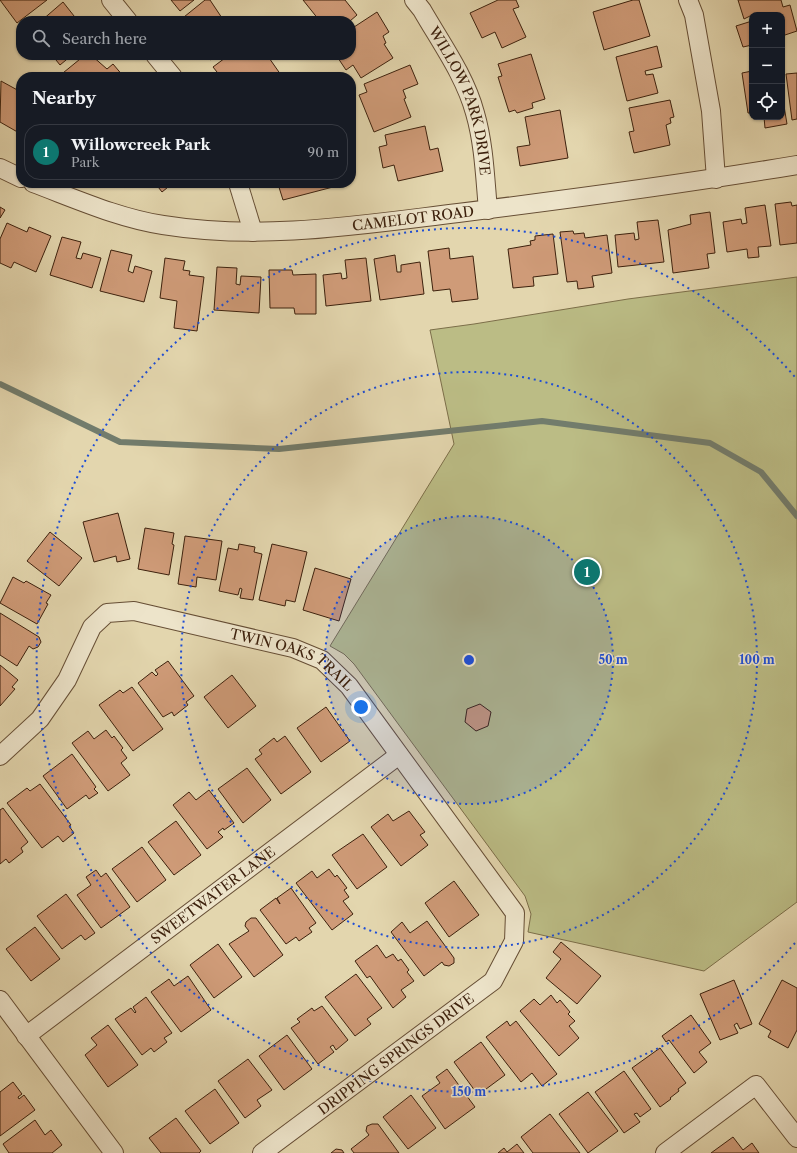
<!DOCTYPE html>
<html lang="en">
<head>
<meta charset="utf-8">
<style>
	body { margin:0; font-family:"Libre Caslon Text",serif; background:#20242c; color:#f1f3f6 }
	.controls { position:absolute; right:12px; top:12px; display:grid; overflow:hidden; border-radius:8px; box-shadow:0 1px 3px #0004 }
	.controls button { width:36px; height:36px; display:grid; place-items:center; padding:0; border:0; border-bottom:1px solid #363941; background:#171b24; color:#f1f3f6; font:20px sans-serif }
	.you { position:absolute; left:361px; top:707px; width:14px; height:14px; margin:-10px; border:3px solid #fff; border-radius:50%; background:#1a73e8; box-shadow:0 0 0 6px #1a73e833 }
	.badge { display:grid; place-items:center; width:26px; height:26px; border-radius:50%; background:#0f766e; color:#fff; font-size:13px; font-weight:700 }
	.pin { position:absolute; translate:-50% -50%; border:2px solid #fff; box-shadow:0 1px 4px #0006 }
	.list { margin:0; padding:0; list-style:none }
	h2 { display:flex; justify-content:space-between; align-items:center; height:52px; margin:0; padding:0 16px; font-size:17px }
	h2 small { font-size:13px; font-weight:400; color:#9ea1a6 }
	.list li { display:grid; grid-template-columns:26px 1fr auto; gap:12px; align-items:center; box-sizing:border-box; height:56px; margin:0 8px 8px; padding:0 8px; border:1px solid #363941; border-radius:16px }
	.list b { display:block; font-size:15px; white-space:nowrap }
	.list p { margin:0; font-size:13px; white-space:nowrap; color:#9ea1a6 }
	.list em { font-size:13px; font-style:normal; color:#9ea1a6 }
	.icon { flex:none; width:22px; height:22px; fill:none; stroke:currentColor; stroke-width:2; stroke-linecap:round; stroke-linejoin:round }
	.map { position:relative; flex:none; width:797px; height:1153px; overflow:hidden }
	.search { position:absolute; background:#171b24; box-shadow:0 1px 3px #0004; left:16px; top:16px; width:340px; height:44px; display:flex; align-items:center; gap:10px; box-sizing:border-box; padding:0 14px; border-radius:16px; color:#9ea1a6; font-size:15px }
	.panel { position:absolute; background:#171b24; box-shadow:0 1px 3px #0004; left:16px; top:72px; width:340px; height:116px; border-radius:16px }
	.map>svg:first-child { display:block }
	.green { fill:#bbbc85; stroke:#7c6e49 }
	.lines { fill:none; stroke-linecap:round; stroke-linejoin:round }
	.stream { stroke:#727c6c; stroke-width:6 }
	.building { fill:#cf9b78; stroke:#3d210d }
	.street-casing { stroke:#664e35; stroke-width:20 }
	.street { stroke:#ede4ca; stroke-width:18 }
	.ring { fill:none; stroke:#1d4ed8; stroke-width:2; stroke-dasharray:2 4 }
	.labels { text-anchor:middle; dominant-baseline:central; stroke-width:3; stroke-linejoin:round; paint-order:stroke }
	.street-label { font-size:14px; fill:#3d210d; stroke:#ede4ca }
	.centre { fill:#1d4ed8; stroke:#ede4ca; stroke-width:2 }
	.ring-label { font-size:12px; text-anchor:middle; font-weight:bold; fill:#1d4ed8; stroke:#ede4ca; stroke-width:3; stroke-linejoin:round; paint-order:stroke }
</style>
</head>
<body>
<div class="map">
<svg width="797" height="1153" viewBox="0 0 797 1153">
	<rect width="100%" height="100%" fill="#e3d6ae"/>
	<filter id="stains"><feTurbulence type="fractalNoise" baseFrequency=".005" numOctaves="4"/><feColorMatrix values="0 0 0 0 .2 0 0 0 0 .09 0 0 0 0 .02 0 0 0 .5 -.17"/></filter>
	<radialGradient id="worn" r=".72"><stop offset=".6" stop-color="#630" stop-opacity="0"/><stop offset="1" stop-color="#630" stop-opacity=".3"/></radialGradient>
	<!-- green -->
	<polygon class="green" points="797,277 797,902 704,971 528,932 531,914 525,896 354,664 344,654 330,646 454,444 430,330 474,324 628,299"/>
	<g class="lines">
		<!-- stream -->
		<polyline class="stream" points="0,384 120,442 279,449 542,421 710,443 761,472 797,516"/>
	</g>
	<!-- building -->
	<g class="building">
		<polygon points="0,0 47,0 17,23"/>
		<polygon points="171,0 194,0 180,11"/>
		<polygon points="205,0 210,0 224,21 179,21"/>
		<polygon points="303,0 345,0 357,15 350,21 318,21 319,20"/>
		<polygon points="498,0 516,0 519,7 513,9 526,37 502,48 495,32 482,38 470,13"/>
		<polygon points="633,0 639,0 650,36 604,50 593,12"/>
		<polygon points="738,0 781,0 783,7 790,5 797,31 782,36 782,15 752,15 744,19"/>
		<polygon points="63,2 78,21 41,21"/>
		<polygon points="377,12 389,32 383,36 386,43 384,44 393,58 361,78 353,65 346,70 336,55 351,55 351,29"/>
		<polygon points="752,21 752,45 743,47 736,26"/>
		<polygon points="657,46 662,67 645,71 646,75 653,74 658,93 627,101 616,57"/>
		<polygon points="531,54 545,99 532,103 533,108 517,113 515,110 509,112 498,77 502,76 498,64"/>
		<polygon points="52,55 72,55 60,65"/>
		<polygon points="85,55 91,55 107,69 113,64 124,77 58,77"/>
		<polygon points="206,55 217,55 210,60"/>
		<polygon points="229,55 267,55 281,75 278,77 221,77 213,67"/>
		<polygon points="410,65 418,84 403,90 406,98 404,99 411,117 374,132 359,95 367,92 364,84"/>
		<polygon points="752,71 752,113 748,113 742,73"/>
		<polygon points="797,73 797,119 792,120 786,74"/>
		<polygon points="1,81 21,92 21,134 0,122"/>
		<polygon points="782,94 787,124 765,128 764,117 782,117"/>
		<polygon points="670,100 674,117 670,118 671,123 666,125 670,145 634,153 629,132 634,131 629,108"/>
		<polygon points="560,110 568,158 520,166 517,147 530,145 525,117"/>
		<polygon points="425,126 430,150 438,148 443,171 398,181 394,165 383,168 379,147 387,145 385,135"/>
		<polygon points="155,183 173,183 162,192"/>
		<polygon points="282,183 332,183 333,187 283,200 278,184"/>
		<polygon points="791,202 792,206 797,205 797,243 780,245 775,204"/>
		<polygon points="765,205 771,246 758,247 759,257 748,258 747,249 727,252 723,222 741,219 742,224 747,223 745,208"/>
		<polygon points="0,207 5,210 0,218"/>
		<polygon points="710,212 715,253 707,254 709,268 673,273 668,230 691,224 690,215"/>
		<polygon points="658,220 664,262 618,267 615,235 634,233 635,240 639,239 637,222"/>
		<polygon points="7,223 27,232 29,227 51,236 36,272 14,262 11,268 0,263 0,239"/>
		<polygon points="573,231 574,234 584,233 585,238 607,235 612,273 592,276 594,287 578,289 577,281 567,282 560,232"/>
		<polygon points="553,234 558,274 533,277 534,286 513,288 508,249 531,245 530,241 535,240 535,236"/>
		<polygon points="62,237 81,242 76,258 81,259 83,253 101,258 92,288 50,275"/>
		<polygon points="449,248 450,259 473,256 478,299 452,302 450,289 433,291 428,251"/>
		<polygon points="111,250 132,255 128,271 133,273 135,266 152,271 144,302 100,291"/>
		<polygon points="395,255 397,272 401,272 401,265 420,262 424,294 380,300 374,259"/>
		<polygon points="165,258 185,261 183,270 190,271 189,275 204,277 197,331 174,328 177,301 160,298"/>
		<polygon points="366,258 371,301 326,306 323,275 341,273 342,279 347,278 345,260"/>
		<polygon points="217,267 237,268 236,284 240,285 241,276 261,277 259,313 214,310"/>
		<polygon points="269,270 292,270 293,275 316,274 316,314 295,314 294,308 270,308"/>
		<polygon points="118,513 130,559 117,562 116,556 94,562 83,522"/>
		<polygon points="145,528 174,533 172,544 174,545 169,575 138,569"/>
		<polygon points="50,532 82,558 59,586 27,561"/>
		<polygon points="185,536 222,541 216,580 197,577 196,587 178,584"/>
		<polygon points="239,544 255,547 254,552 262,554 253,600 240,598 242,589 240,588 238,595 219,591 228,548 238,550"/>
		<polygon points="272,544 307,552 295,602 286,600 285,606 259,600"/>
		<polygon points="315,568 351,579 339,621 303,610"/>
		<polygon points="13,577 24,583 26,581 51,595 46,603 48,604 37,624 0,603"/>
		<polygon points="0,613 39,637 41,642 38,647 33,649 29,646 17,666 0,655"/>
		<polygon points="168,661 194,696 186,702 188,705 174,716 172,712 163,717 138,683 152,672 156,676 158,674 155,670"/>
		<polygon points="0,665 18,680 12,687 15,689 0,706"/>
		<polygon points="232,675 256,706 228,728 204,697"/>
		<polygon points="132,687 163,729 133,751 99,705 120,690 123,693"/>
		<polygon points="480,704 491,712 488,726 476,731 465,722 467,709"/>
		<polygon points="326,707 350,741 321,762 297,728"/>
		<polygon points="106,730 112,738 114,736 123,748 121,750 127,758 121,763 130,775 108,791 72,743 88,731 94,739"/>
		<polygon points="285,736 311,772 281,794 255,759 262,754 259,750 274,738 277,742"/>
		<polygon points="72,754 96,787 94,789 98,793 89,799 86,795 67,809 43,776"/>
		<polygon points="247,768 271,800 243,823 218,789"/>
		<polygon points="40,784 71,825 69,826 74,833 63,842 58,836 42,848 7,803 27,788 30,791"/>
		<polygon points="209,790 234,823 224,830 223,828 218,832 223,837 207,849 173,805 189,792 196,800"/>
		<polygon points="3,808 28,842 21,848 23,852 9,863 6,859 0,864 0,810"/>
		<polygon points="409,811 425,832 420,835 428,845 401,866 371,827 388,814 393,821"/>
		<polygon points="176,821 201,855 174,875 148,842"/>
		<polygon points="363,834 387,867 357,889 332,855"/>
		<polygon points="142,847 166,880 137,902 112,869"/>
		<polygon points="329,869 335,877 337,875 347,888 344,890 349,897 343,901 353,914 332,930 296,883 312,871 317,878"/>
		<polygon points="96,870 101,877 106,873 130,907 101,928 77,895 91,885 86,877"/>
		<polygon points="454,881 479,915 449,937 425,903"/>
		<polygon points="291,888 316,923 309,928 312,932 299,941 296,937 286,944 260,910 276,898 280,904 277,898"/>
		<polygon points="66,894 95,933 85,940 81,935 62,949 37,916"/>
		<polygon points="251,918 256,918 283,955 254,977 229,944 249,931 245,926 246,922"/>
		<polygon points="427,921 454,958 454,963 449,966 444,965 442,962 424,976 391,932 402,922 410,933"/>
		<polygon points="35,927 60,959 31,981 6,949"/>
		<polygon points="561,942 601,976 577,1004 546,978 561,959 553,952"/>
		<polygon points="218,944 242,977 214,998 190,965"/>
		<polygon points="377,945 386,958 393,954 398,961 401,959 409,970 407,972 414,981 401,990 406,997 393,1008 370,976 367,978 355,961"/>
		<polygon points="356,974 382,1008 367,1019 371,1024 355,1036 325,997"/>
		<polygon points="188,976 211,1010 181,1032 151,992 169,979 174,986"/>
		<polygon points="734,980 752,1024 740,1029 737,1023 734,1025 738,1033 720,1040 700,994"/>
		<polygon points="782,980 797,988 797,1030 788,1048 768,1037 771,1031 759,1024"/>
		<polygon points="551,995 557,1003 560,1000 570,1012 568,1014 575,1021 569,1026 579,1038 559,1056 520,1011 534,999 540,1005"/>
		<polygon points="146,997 172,1033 164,1038 167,1042 154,1052 151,1048 142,1055 115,1019 131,1008 135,1013 136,1012 133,1007"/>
		<polygon points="322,1006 348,1040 336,1050 333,1045 330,1047 334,1052 318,1064 291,1028 300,1022 297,1019 312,1008 314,1011"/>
		<polygon points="691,1015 711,1043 699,1052 707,1062 694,1073 669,1040 666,1042 662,1036"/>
		<polygon points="507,1021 510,1026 516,1021 557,1074 542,1086 532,1073 521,1082 486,1037"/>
		<polygon points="108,1025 138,1065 108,1087 85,1055 97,1045 91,1038"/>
		<polygon points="287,1035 312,1069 284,1090 259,1056"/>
		<polygon points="481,1042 505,1075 478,1095 454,1062"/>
		<polygon points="660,1048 686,1083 678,1089 679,1091 670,1098 671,1099 660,1107 632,1068"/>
		<polygon points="248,1059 272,1090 257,1100 261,1106 245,1118 218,1081"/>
		<polygon points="447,1069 475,1107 445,1129 422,1096 440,1083 436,1077"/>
		<polygon points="624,1071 651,1109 640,1117 637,1113 634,1114 640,1122 624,1133 595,1092"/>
		<polygon points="13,1082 22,1094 18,1097 19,1099 24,1095 35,1110 0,1136 0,1092"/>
		<polygon points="215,1089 239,1123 210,1144 185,1111"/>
		<polygon points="588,1092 618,1131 588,1153 559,1114"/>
		<polygon points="411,1095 436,1128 408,1149 383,1117"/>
		<polygon points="550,1114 580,1153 533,1153 521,1137"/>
		<polygon points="176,1118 201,1151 199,1153 161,1153 149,1138"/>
		<polygon points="35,1120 45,1135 51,1130 62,1145 52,1153 9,1153 3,1144"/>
		<polygon points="372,1124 378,1124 399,1153 354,1153 351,1149 369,1135 366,1131 367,1126"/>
		<polygon points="733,1137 743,1150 752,1143 759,1153 711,1153"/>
		<polygon points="517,1144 524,1153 498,1153 504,1148 507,1152"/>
		<polygon points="336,1149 342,1150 344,1153 331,1153"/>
	</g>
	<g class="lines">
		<!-- street casing -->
		<g class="street-casing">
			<g id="street">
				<polyline points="111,0 128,21"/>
				<path id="s1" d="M414,0L422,10C441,43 465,76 475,113C484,144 485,177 488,210"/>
				<polyline points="688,0 694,15 711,111 716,179"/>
				<polyline points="155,55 173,77"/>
				<polyline points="0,168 21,178"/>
				<path id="s2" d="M33,183C76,199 118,218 163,225C262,241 359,225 458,213C571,199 684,184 797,165"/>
				<polyline points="238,183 253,232"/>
				<path id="s3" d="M0,756L40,719L67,680L92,627L107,613L134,611L293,648L322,660L349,686L515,913L514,941L493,981L262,1153"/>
				<polyline points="0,1000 114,1153"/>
				<path id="s4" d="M26,1036L399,755"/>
				<polyline points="665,1153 756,1085 797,1138"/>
			</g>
		</g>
		<!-- street -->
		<use href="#street" class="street"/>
	</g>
	<!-- distance rings -->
	<circle cx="469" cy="660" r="144" fill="#1d4ed8" fill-opacity=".12"/>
	<g class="ring">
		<circle cx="469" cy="660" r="144"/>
		<circle cx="469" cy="660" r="288"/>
		<path d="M795 943A432 432 0 1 1 795 377"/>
	</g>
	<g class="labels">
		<!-- street labels -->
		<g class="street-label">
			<text stroke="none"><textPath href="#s1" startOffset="113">WILLOW PARK DRIVE</textPath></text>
			<text stroke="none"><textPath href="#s2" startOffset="388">CAMELOT ROAD</textPath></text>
			<text stroke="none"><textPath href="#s3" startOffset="375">TWIN OAKS TRAIL</textPath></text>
			<text stroke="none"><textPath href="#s4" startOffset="234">SWEETWATER LANE</textPath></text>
			<text transform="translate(396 1054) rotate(-37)">DRIPPING SPRINGS DRIVE</text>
		</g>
	</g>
	<circle cx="469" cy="660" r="6" class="centre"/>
	<g class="ring-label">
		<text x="613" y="664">50 m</text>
		<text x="757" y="664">100 m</text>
		<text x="469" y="1096">150 m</text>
	</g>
	<rect width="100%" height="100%" filter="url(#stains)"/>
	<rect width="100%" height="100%" fill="url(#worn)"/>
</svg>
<div class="controls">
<button>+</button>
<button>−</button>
<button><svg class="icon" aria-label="locate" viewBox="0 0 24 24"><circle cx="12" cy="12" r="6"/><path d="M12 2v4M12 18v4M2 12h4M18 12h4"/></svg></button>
</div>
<div class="you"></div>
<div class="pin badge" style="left:587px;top:572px">1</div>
<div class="search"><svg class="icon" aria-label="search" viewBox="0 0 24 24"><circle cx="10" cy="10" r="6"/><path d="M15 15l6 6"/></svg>Search here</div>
<section class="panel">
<h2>Nearby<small></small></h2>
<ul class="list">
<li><span class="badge">1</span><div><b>Willowcreek Park</b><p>Park</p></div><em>90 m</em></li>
</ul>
</section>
</div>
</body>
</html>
